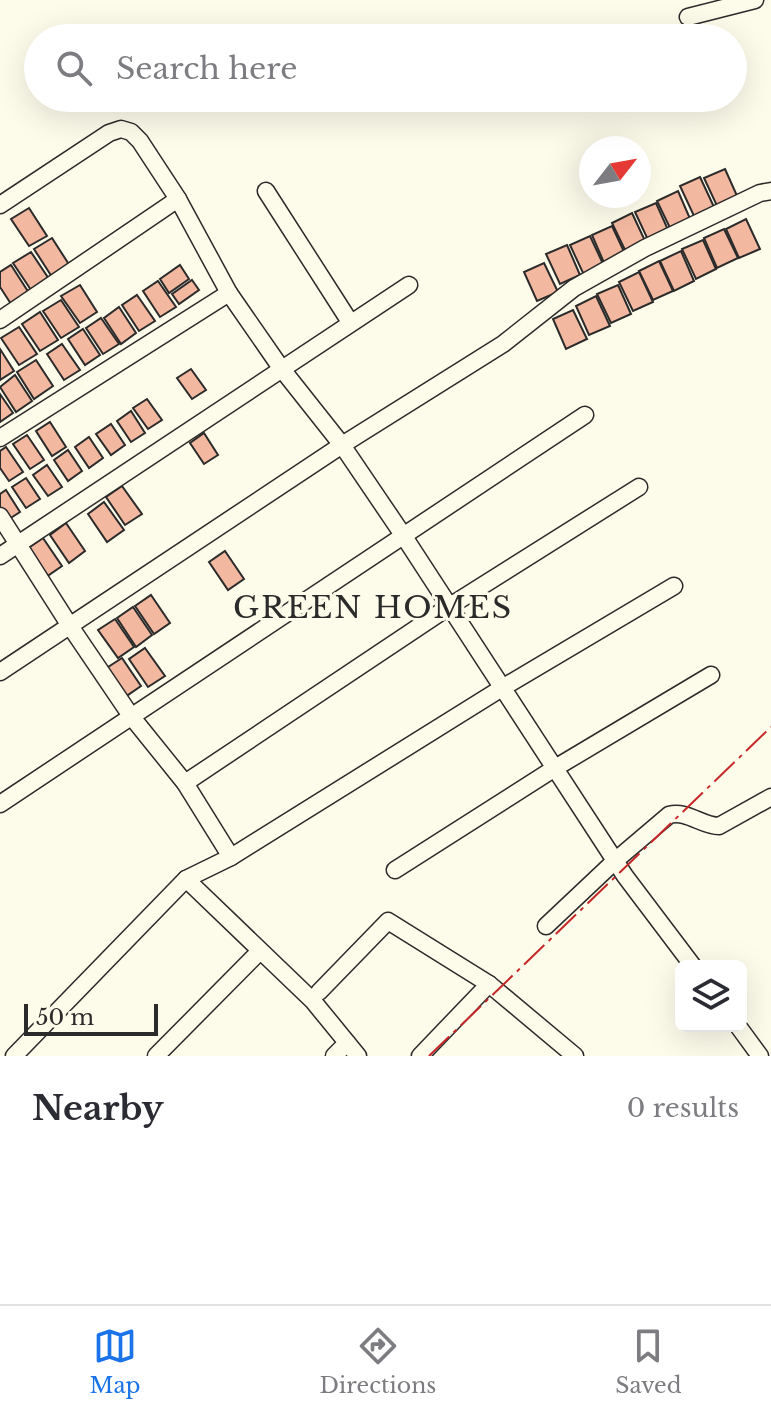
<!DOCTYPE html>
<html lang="en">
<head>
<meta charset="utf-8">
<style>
	body { margin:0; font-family:"Libre Baskerville",serif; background:#f2f2f3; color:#2b2b33 }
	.controls { position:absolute; right:24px; bottom:24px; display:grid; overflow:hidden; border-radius:12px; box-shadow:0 8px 32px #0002 }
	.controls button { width:72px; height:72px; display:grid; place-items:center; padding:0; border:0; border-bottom:2px solid #e1e1e2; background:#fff; color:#2b2b33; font:40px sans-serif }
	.compass { position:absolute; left:579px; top:136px; width:72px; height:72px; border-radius:50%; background:#fff; box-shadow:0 8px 32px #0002; rotate:59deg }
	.scale { position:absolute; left:24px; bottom:20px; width:134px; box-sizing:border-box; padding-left:8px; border:4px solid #2b2b2b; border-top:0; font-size:22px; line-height:28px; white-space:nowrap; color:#2b2b2b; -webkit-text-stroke:6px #fdfbea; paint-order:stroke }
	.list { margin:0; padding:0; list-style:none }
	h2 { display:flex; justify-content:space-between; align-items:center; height:104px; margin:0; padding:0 32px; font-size:34px }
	h2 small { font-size:26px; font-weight:400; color:#7c7c81 }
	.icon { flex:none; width:44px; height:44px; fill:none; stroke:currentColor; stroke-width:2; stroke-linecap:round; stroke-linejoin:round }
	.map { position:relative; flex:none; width:771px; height:1056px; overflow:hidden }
	.search { position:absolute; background:#fff; box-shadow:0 8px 32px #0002; left:24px; right:24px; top:24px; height:88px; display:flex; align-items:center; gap:20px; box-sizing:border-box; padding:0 28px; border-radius:44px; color:#7c7c81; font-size:30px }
	.sheet { height:248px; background:#fff }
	nav { display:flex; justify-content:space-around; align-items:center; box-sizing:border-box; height:112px; border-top:2px solid #e1e1e2; background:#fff; font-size:22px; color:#7c7c81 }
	nav a { display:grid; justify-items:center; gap:4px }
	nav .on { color:#1a73e8 }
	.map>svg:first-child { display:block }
	.building { fill:#f2b8a0; stroke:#2b2b2b; stroke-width:2 }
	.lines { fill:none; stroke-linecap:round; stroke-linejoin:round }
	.street-casing { stroke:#2b2b2b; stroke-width:19 }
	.street { stroke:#fdfbea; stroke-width:16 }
	.power { stroke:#c62828; stroke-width:2; stroke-dasharray:28 6 4 6; stroke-linecap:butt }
	.labels { text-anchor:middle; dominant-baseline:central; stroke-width:6; stroke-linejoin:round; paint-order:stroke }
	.neighbourhood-label { font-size:30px; letter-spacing:2px; fill:#2b2b2b; stroke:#fdfbea }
</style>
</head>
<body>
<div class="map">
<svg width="771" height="1056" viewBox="0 0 771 1056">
	<rect width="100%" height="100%" fill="#fdfbea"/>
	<!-- building -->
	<g class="building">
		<polygon points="725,169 738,198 718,208 704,178"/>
		<polygon points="700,177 714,207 694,216 680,186"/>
		<polygon points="678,191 691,221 671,230 657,201"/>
		<polygon points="656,203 669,232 649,242 635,212"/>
		<polygon points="29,208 47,236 29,246 11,219"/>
		<polygon points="632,213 646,243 626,252 612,223"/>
		<polygon points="746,219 760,249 739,258 726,229"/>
		<polygon points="612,226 626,256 605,265 592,235"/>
		<polygon points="724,229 738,258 717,268 704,238"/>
		<polygon points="590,236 604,266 584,275 570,245"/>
		<polygon points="52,238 70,266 52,277 34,249"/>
		<polygon points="703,240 716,269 696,279 682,249"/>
		<polygon points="567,245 580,275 560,284 546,254"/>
		<polygon points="681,251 694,281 674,291 660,261"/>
		<polygon points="31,252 49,279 31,290 13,263"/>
		<polygon points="659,261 673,291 653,300 639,271"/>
		<polygon points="544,263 558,292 537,301 524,272"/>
		<polygon points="11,265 29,293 11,304 0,287 0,272"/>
		<polygon points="180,265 189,279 169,293 160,279"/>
		<polygon points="639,272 653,302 633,311 619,282"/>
		<polygon points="192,280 199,290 179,304 172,294"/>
		<polygon points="158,281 176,307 160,317 143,291"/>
		<polygon points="80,285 97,312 80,323 61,296"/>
		<polygon points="618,285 631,314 611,323 597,294"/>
		<polygon points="137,295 155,321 139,331 122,305"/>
		<polygon points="596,296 610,326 589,335 576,306"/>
		<polygon points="61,300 79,327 61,338 43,311"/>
		<polygon points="119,307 136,333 121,344 104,318"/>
		<polygon points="573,310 587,339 566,349 553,319"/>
		<polygon points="40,312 58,340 40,351 22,324"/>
		<polygon points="101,318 119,344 103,354 86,328"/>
		<polygon points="19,327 37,354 19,365 1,338"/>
		<polygon points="83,329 100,355 85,365 68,339"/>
		<polygon points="62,344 80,370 64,380 47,354"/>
		<polygon points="0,349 14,371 0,380"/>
		<polygon points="36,360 53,386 34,399 17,372"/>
		<polygon points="191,369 206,390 192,399 177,378"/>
		<polygon points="15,375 32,401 16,412 0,387"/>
		<polygon points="0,394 13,413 0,422"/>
		<polygon points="147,399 162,420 148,429 133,408"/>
		<polygon points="131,411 145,433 131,442 117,421"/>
		<polygon points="50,422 66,447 52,456 36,431"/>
		<polygon points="111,424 125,445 111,455 96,434"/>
		<polygon points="204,433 218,455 204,464 190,443"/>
		<polygon points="27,435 44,460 30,469 13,444"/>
		<polygon points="89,437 103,458 89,468 75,447"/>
		<polygon points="6,447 23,472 9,481 0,468 0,451"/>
		<polygon points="68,450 82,471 68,481 54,460"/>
		<polygon points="47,465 62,487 48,496 33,475"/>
		<polygon points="26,478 40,499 26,508 12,487"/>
		<polygon points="122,486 142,514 125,525 106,497"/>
		<polygon points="6,490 20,512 6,521 0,512 0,494"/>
		<polygon points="104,502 124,530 107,542 88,514"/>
		<polygon points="66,523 85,551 69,563 50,535"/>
		<polygon points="43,538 62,566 46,577 27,549"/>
		<polygon points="225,551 244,579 228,590 209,562"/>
		<polygon points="151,595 170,623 154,634 135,606"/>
		<polygon points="133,607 152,635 136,647 117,618"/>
		<polygon points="115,619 134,647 118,658 98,630"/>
		<polygon points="145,648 165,676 148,687 129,659"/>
		<polygon points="122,658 141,686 125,697 105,669"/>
	</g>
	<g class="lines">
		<!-- street casing -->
		<g class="street-casing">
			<g id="street">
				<polyline points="688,17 755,0"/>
				<polyline points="266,191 350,322"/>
				<polyline points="0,205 109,133 121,129 131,132 140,141 178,199 229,293 281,368 342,445 403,535 625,876 693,966"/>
				<polyline points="0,320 178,199"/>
				<polyline points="0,438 229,293"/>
				<polyline points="0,516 70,626 131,716 185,783 231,857"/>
				<polyline points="0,556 409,285"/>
				<polyline points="0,672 342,445 503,344 574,288 645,248 760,193 771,191"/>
				<polyline points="185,783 450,606 639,487"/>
				<polyline points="0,804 585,415"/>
				<polyline points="395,870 555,768 711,675"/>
				<polyline points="186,879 313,1001 358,1056"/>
				<path d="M546,926L616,860L669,815C687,810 702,826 719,826L771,797"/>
				<polyline points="319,992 388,921 489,984 575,1056"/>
				<polyline points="738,1026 760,1056"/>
				<polyline points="14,1056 186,879 231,857 502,688 674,586"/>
				<polyline points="156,1056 260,951"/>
				<polyline points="334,1056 347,1043"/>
				<polyline points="420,1056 489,984"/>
			</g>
		</g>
		<!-- street -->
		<use href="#street" class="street"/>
		<!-- power -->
		<polyline class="power" points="429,1056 771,727"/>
	</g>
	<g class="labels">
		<!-- neighbourhood labels -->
		<g class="neighbourhood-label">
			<text x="373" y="607">GREEN HOMES</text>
		</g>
	</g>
</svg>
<div class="controls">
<button><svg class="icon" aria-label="layers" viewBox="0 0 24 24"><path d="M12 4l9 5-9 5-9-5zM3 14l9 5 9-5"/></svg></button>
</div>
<svg class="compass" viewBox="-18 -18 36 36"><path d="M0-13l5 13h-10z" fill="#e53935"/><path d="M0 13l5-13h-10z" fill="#7c7c81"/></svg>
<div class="scale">50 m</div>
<div class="search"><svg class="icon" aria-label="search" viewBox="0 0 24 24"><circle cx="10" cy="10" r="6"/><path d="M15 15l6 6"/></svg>Search here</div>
</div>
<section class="sheet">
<h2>Nearby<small>0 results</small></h2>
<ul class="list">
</ul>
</section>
<nav>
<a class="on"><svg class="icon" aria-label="map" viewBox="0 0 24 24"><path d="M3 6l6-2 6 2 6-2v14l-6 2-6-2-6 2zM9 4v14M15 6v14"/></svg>Map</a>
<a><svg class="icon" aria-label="directions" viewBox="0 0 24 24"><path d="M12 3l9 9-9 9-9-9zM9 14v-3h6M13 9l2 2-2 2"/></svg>Directions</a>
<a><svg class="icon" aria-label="saved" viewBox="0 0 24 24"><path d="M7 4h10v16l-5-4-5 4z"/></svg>Saved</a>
</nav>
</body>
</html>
